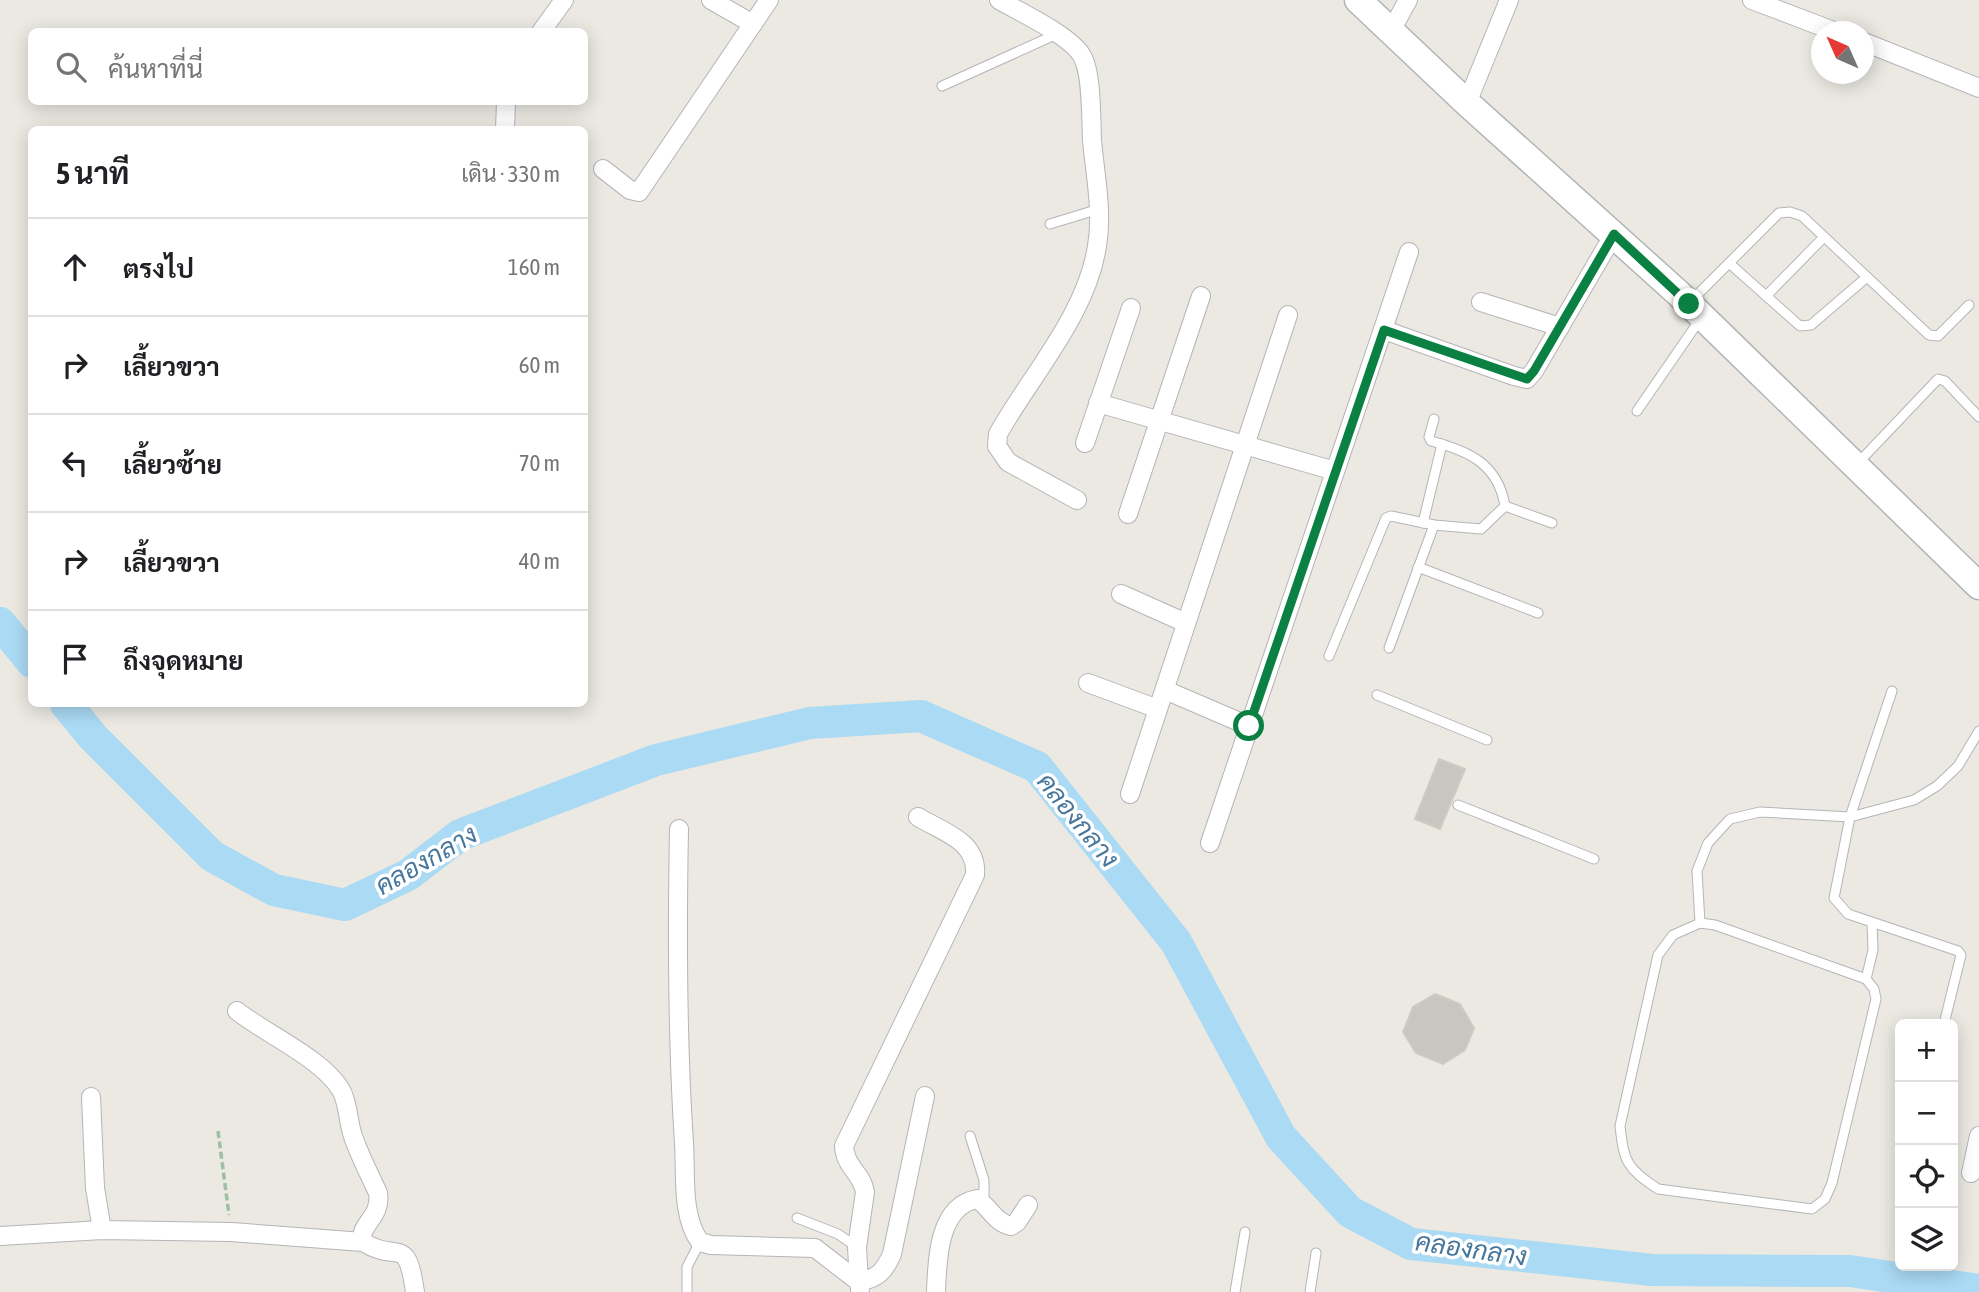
<!DOCTYPE html>
<html lang="th">
<head>
<meta charset="utf-8">
<style>
	body { margin:0; font-family:"Asap Condensed",Sarabun,sans-serif; background:#f2f2f2; color:#202124 }
	.controls { position:absolute; right:21px; bottom:21px; display:grid; overflow:hidden; border-radius:10px; box-shadow:0 4px 18px #0003 }
	.controls button { width:63px; height:63px; display:grid; place-items:center; padding:0; border:0; border-bottom:2px solid #e0e0e0; background:#fff; color:#202124; font:35px sans-serif }
	.compass { position:absolute; left:1811px; top:21px; width:63px; height:63px; border-radius:50%; background:#fff; box-shadow:0 4px 18px #0003; rotate:315deg }
	.stop { position:absolute; width:21px; height:21px; margin:-16px; border:5px solid #0b8043; border-radius:50%; background:#fff }
	.stop.end { background:#0b8043; border-color:#fff; box-shadow:0 2px 7px #0008 }
	.list { margin:0; padding:0; list-style:none }
	h2 { display:flex; justify-content:space-between; align-items:center; height:91px; margin:0; padding:0 28px; font-size:30px }
	h2 small { font-size:23px; font-weight:400; color:#757577 }
	.list li { display:grid; grid-template-columns:46px 1fr auto; gap:21px; align-items:center; box-sizing:border-box; height:98px; padding:0 28px; border-top:2px solid #e0e0e0 }
	.list b { display:block; font-size:26px; white-space:nowrap }
	.list em { font-size:23px; font-style:normal; color:#757577 }
	.icon { flex:none; width:38px; height:38px; fill:none; stroke:currentColor; stroke-width:2; stroke-linecap:round; stroke-linejoin:round }
	.map { position:relative; flex:none; width:1979px; height:1292px; overflow:hidden }
	.search { position:absolute; background:#fff; box-shadow:0 4px 18px #0003; left:28px; top:28px; width:560px; height:77px; display:flex; align-items:center; gap:18px; box-sizing:border-box; padding:0 24px; border-radius:10px; color:#757577; font-size:26px }
	.panel { position:absolute; background:#fff; box-shadow:0 4px 18px #0003; left:28px; top:126px; width:560px; height:581px; border-radius:10px }
	.map>svg:first-child { display:block }
	.lines { fill:none; stroke-linecap:round; stroke-linejoin:round }
	.river { stroke:#aadaf4; stroke-width:32 }
	.building { fill:#c9c5c1; stroke:#cfcac2; stroke-width:2 }
	.service-casing { stroke:#b3b5b8; stroke-width:11 }
	.minor-casing { stroke:#b3b5b8; stroke-width:20 }
	.secondary-casing { stroke:#b2b5b8; stroke-width:29 }
	.path { stroke:#9cc0a3; stroke-width:3.5; stroke-dasharray:7 3.5; stroke-linecap:butt }
	.service { stroke:#fff; stroke-width:9 }
	.minor { stroke:#fff; stroke-width:18 }
	.secondary { stroke:#fff; stroke-width:26 }
	.route { stroke:#0b8043; stroke-width:9 }
	.labels { text-anchor:middle; dominant-baseline:central; stroke-width:7; stroke-linejoin:round; paint-order:stroke }
	.water-label { font-size:26px; font-style:italic; fill:#47779c; stroke:#fff }
</style>
</head>
<body>
<div class="map">
<svg width="1979" height="1292" viewBox="0 0 1979 1292">
	<rect width="100%" height="100%" fill="#ebe9e2"/>
	<g class="lines">
		<!-- river -->
		<g class="river">
			<polyline points="0,623 32,662"/>
			<polyline points="66,704 93,737 212,856 274,890 345,905 408,875 460,835 656,760 810,723 921,716 1037,767 1176,942 1281,1137 1350,1212 1411,1244 1652,1270 1850,1271 1979,1290"/>
		</g>
	</g>
	<!-- building -->
	<g class="building">
		<polygon points="1439,759 1465,769 1440,829 1415,819"/>
		<polygon points="1435,994 1460,1004 1474,1028 1465,1050 1443,1064 1416,1053 1403,1032 1413,1007"/>
	</g>
	<g class="lines">
		<!-- service casing -->
		<g class="service-casing">
			<g id="service">
				<polyline points="942,86 1057,34"/>
				<polyline points="1050,224 1099,209"/>
				<polyline points="1729,263 1800,326 1811,325 1867,277"/>
				<polyline points="1766,296 1824,237"/>
				<polyline points="1690,302 1779,213 1790,212 1802,216 1929,335 1938,336 1969,305"/>
				<polyline points="1637,411 1701,318"/>
				<path d="M1434,419L1429,437L1431,441C1469,451 1498,464 1505,506"/>
				<polyline points="1857,464 1938,379 1945,381 1979,417"/>
				<polyline points="1423,523 1442,444"/>
				<polyline points="1418,567 1538,613"/>
				<polyline points="1389,648 1434,525"/>
				<polyline points="1329,656 1386,518 1391,516 1434,525 1481,529 1505,506 1552,523"/>
				<polyline points="1892,691 1850,817 1834,898 1848,914 1958,951 1961,955 1944,1024"/>
				<polyline points="1377,695 1487,740"/>
				<polyline points="1458,805 1594,859"/>
				<path d="M1700,923L1715,925L1866,979L1874,989L1876,999L1832,1183L1825,1199L1812,1209L1658,1189C1627,1168 1624,1163 1620,1126L1658,955L1673,935Z"/>
				<polyline points="1700,923 1697,871 1708,843 1730,819 1760,812 1850,817 1914,800 1937,786 1958,766 1979,731"/>
				<polyline points="1866,979 1873,950 1872,923"/>
				<polyline points="970,1136 984,1180 984,1204"/>
				<polyline points="797,1218 838,1234 857,1247"/>
				<polyline points="687,1292 687,1267 700,1242"/>
				<polyline points="1235,1292 1245,1232"/>
				<polyline points="1310,1292 1316,1253"/>
			</g>
		</g>
		<!-- minor casing -->
		<g class="minor-casing">
			<g id="minor">
				<polyline points="711,0 753,24"/>
				<path d="M999,0C1020,12 1071,36 1082,56C1092,72 1091,119 1092,140C1095,175 1103,211 1097,246C1087,314 1031,375 998,434L997,446L1008,462L1077,500"/>
				<polyline points="1752,0 1836,32"/>
				<polyline points="1391,31 1408,0"/>
				<polyline points="541,32 564,0"/>
				<polyline points="1864,42 1979,88"/>
				<polyline points="1467,103 1509,0"/>
				<polyline points="505,130 506,102"/>
				<polyline points="603,169 630,190 639,192 769,0"/>
				<polyline points="1481,302 1560,327"/>
				<polyline points="1384,330 1514,376 1527,379 1534,371 1614,234"/>
				<polyline points="1098,403 1335,471"/>
				<polyline points="1085,443 1131,308"/>
				<polyline points="1128,514 1201,296"/>
				<polyline points="1121,594 1186,623"/>
				<polyline points="1088,683 1158,709"/>
				<polyline points="1165,690 1249,726"/>
				<polyline points="1130,794 1288,315"/>
				<path d="M918,817C943,832 978,841 975,875L844,1146C845,1167 862,1173 865,1192L857,1247L859,1282C878,1278 884,1272 892,1254L925,1096"/>
				<path d="M679,829C677,934 677,1039 684,1143C686,1174 681,1216 700,1242L711,1245L815,1248L859,1282L860,1289"/>
				<polyline points="1210,843 1409,252"/>
				<path d="M237,1011C266,1034 323,1059 341,1090C348,1102 348,1120 352,1133C358,1153 369,1173 378,1193C382,1218 358,1224 363,1242C398,1264 407,1233 415,1292"/>
				<polyline points="91,1097 95,1188 102,1230"/>
				<polyline points="1971,1173 1979,1136"/>
				<polyline points="0,1236 102,1230 231,1232 363,1242"/>
				<path d="M936,1292C937,1261 938,1206 977,1199C991,1208 994,1222 1011,1226L1017,1222L1028,1205"/>
			</g>
		</g>
		<!-- secondary casing -->
		<g class="secondary-casing">
			<polyline id="secondary" points="1358,0 1467,103 1678,293 1979,586"/>
		</g>
		<!-- path -->
		<polyline class="path" points="218,1131 229,1215"/>
		<!-- service -->
		<use href="#service" class="service"/>
		<!-- minor -->
		<use href="#minor" class="minor"/>
		<!-- secondary -->
		<use href="#secondary" class="secondary"/>
	</g>
	<g class="lines">
		<!-- route -->
		<polyline class="route" points="1249,726 1384,330 1527,379 1534,371 1614,234 1689,304"/>
	</g>
	<g class="labels">
		<!-- water labels -->
		<g class="water-label">
			<text transform="translate(1078 820) rotate(51)">คลองกลาง</text>
			<text transform="translate(426 860) rotate(-30)">คลองกลาง</text>
			<text transform="translate(1471 1249) rotate(8)">คลองกลาง</text>
		</g>
	</g>
</svg>
<div class="controls">
<button>+</button>
<button>−</button>
<button><svg class="icon" aria-label="locate" viewBox="0 0 24 24"><circle cx="12" cy="12" r="6"/><path d="M12 2v4M12 18v4M2 12h4M18 12h4"/></svg></button>
<button><svg class="icon" aria-label="layers" viewBox="0 0 24 24"><path d="M12 4l9 5-9 5-9-5zM3 14l9 5 9-5"/></svg></button>
</div>
<svg class="compass" viewBox="-18 -18 36 36"><path d="M0-13l5 13h-10z" fill="#e53935"/><path d="M0 13l5-13h-10z" fill="#757577"/></svg>
<div class="stop" style="left:1249px;top:726px"></div>
<div class="stop end" style="left:1689px;top:304px"></div>
<div class="search"><svg class="icon" aria-label="search" viewBox="0 0 24 24"><circle cx="10" cy="10" r="6"/><path d="M15 15l6 6"/></svg>ค้นหาที่นี่</div>
<section class="panel">
<h2>5 นาที<small>เดิน · 330 m</small></h2>
<ul class="list">
<li><svg class="icon" aria-label="ahead" viewBox="0 0 24 24"><path d="M12 20V5M6 11l6-6 6 6"/></svg><div><b>ตรงไป</b></div><em>160 m</em></li>
<li><svg class="icon" aria-label="right" viewBox="0 0 24 24"><path d="M7 20v-9h11M14 6l5 5-5 5"/></svg><div><b>เลี้ยวขวา</b></div><em>60 m</em></li>
<li><svg class="icon" aria-label="left" viewBox="0 0 24 24"><path d="M17 20v-9H6M10 6l-5 5 5 5"/></svg><div><b>เลี้ยวซ้าย</b></div><em>70 m</em></li>
<li><svg class="icon" aria-label="right" viewBox="0 0 24 24"><path d="M7 20v-9h11M14 6l5 5-5 5"/></svg><div><b>เลี้ยวขวา</b></div><em>40 m</em></li>
<li><svg class="icon" aria-label="arrive" viewBox="0 0 24 24"><path d="M6 21V4h12l-3 4 3 4H6"/></svg><div><b>ถึงจุดหมาย</b></div></li>
</ul>
</section>
</div>
</body>
</html>
